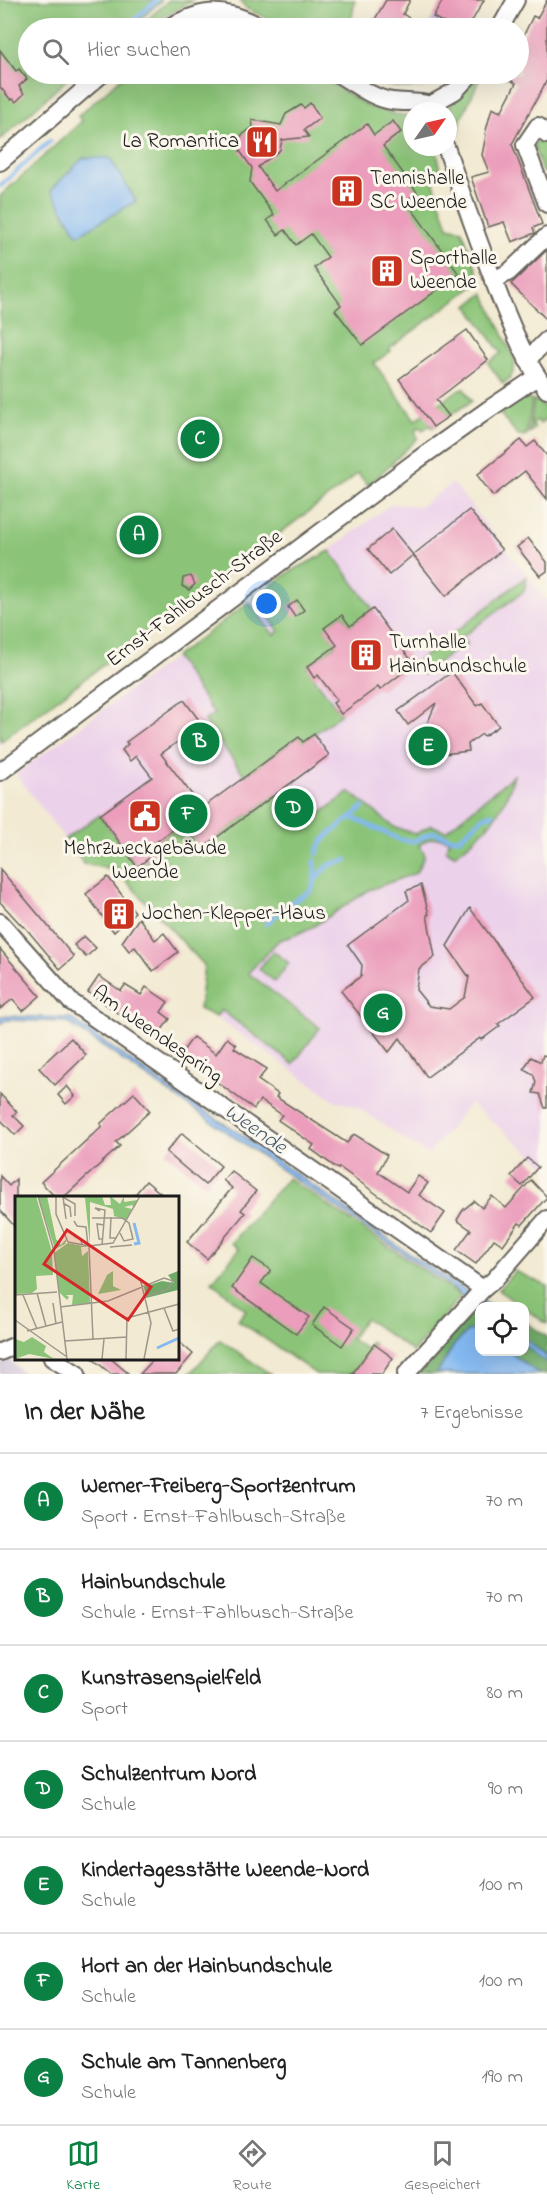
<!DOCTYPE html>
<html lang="de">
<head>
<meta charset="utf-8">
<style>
	body { margin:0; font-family:"Indie Flower",sans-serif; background:#f2f2f2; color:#222 }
	.controls { position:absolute; right:18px; bottom:18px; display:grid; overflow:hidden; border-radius:12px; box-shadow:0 6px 24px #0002 }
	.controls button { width:54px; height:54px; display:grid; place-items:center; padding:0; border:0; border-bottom:2px solid #e0e0e0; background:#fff; color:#222; font:30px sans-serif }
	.compass { position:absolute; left:403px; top:102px; width:54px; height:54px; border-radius:50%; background:#fff; box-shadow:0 6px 24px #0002; rotate:56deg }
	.you { position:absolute; left:267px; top:604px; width:21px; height:21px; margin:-15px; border:4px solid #fff; border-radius:50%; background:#1a73e8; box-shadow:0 0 0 9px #1a73e833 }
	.badge { display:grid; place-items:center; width:39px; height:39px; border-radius:50%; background:#0b8043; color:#fff; font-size:20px; font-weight:700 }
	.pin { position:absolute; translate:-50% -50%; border:3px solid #fff; box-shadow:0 2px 6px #0006 }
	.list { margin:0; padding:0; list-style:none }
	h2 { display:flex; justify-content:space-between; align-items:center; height:78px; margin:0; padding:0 24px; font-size:26px }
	h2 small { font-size:20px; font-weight:400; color:#767676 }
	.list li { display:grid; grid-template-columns:39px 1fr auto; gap:18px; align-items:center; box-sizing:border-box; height:96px; padding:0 24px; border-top:2px solid #e0e0e0 }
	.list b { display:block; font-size:22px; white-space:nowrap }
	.list p { margin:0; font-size:20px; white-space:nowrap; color:#767676 }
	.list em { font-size:20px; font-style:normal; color:#767676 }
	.icon { flex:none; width:33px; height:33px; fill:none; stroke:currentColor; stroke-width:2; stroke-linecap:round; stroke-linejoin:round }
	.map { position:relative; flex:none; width:547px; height:1374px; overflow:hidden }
	.search { position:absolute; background:#fff; box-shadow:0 6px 24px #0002; left:18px; right:18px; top:18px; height:66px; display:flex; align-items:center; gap:15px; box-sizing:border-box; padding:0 21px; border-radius:33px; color:#767676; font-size:22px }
	.sheet { height:750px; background:#fff }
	nav { display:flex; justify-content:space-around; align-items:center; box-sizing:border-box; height:84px; border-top:2px solid #e0e0e0; background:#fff; font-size:16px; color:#767676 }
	nav a { display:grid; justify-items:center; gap:3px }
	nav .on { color:#0b8043 }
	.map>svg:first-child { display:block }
	.built { fill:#ecd1ea }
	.industrial { fill:#cbbfd5 }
	.green { fill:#8bc478; stroke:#54704a; stroke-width:1.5 }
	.forest { fill:#70aa68; stroke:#466342; stroke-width:1.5 }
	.water { fill:#83b8f1; stroke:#506a86; stroke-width:1.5 }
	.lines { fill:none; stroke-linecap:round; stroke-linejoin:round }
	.stream { stroke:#83b8f1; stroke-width:4.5 }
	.building { fill:#eb9dbb }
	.minor-casing { stroke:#67645c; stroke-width:20 }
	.minor { stroke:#fff; stroke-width:16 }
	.labels { text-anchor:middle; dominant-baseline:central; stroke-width:6; stroke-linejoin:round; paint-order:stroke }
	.poi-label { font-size:21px; fill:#1c1c1c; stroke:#fbf7ec; text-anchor:start }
	.street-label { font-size:21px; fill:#1c1c1c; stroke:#fbf7ec }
	.water-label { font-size:22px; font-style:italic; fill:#455a71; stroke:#fbf7ec }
	.inset-river { fill:none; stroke:#83b8f1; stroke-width:3 }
	.inset-road { fill:none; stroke:#9c9889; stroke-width:1.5 }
	.view { fill:#d62828; fill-opacity:0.15; stroke:#d62828; stroke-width:3 }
	.inset-edge { fill:none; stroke:#1c1c1c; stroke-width:3 }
</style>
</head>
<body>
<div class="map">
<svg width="547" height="1374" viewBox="0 0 547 1374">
	<rect width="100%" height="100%" fill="#fbf7ec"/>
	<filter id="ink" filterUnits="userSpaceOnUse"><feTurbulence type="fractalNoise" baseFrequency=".0167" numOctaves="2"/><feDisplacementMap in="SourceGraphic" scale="12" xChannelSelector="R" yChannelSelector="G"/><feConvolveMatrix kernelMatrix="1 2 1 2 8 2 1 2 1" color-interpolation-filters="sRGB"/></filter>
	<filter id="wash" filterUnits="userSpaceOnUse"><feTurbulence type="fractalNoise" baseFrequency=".008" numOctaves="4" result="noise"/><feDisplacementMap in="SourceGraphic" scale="24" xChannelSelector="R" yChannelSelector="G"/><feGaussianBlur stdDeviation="1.35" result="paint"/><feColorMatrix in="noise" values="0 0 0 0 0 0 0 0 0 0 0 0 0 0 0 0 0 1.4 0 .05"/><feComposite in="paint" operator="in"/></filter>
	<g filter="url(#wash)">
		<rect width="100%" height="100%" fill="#f2ead2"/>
		<!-- built -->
		<polygon class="built" points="453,483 547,601 547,1167 470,1103 428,1155 356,1106 336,1101 216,1017 199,1009 204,965 116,870 84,864 16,774 290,572 326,553 391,504 421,506"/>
		<!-- industrial -->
		<g class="industrial">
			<polygon points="439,6 474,26 472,28 427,28"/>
			<polygon points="8,1358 16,1366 23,1374 0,1374 0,1365"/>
		</g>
		<!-- green -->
		<g class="green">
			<polygon points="0,0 162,0 130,28 28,28 28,74 73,74 0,140"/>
			<polygon points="169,0 193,1 144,28 138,28"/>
			<polygon points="239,0 355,0 350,28 287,28 247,9"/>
			<polygon points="126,74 317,74 369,107 395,114 412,116 412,147 435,147 441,169 433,180 448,227 462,230 481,281 390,348 391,351 374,363 415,420 461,388 464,389 472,401 449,416 435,421 438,424 432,428 430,425 423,430 419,427 415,431 418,438 368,486 358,473 343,486 0,742 0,196 82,121 78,116"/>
			<path d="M359,74H388L395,78L398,74H416L427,79L431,74L442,79L446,74H453C422,94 390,91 359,74Z"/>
			<path d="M482,74L461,119L459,133L450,136C441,97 461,99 482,74Z"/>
			<polygon points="541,139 547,141 547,172 542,172 533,144"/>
			<path d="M484,293L514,358C516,371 513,376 503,384L488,363L501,353L468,306Z"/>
			<polygon points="527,399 532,400 526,436 518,435 500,414 518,401"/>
			<polygon points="534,400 539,402 547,410 547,418 540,424 537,420 532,424 535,428 529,433"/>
			<polygon points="330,551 373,609 350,626 342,615 325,628 337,645 307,667 341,714 303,742 298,737 245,776 204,721 214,714 175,657 249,602 274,635 279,631 254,598 290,572"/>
			<polygon points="527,576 524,591 462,637 467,645 460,650 453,652 422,675 414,664"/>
			<path d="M514,775C505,810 487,831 458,852L454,855L446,850L449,840C436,836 429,837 419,845L425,855L416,873L369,890L314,926L293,936L279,940L248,973L320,1028L293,1064L221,1010L216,1017L199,1009L204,965L116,870L84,864L65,839L100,815L137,867L157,852L152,845L189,818L190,834L201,849L276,794L302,827L350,792L394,827L416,834L431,825L446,831Z"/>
			<polygon points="273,951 289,963 275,982 259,969"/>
			<polygon points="288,1178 461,1296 413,1352 365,1318 351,1339 366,1349 371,1342 374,1344 352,1374 316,1374 238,1320 246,1310 212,1282 239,1249 231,1243"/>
			<polygon points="515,1271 547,1286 547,1324 498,1290"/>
			<polygon points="220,1340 270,1374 190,1374"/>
		</g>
		<!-- forest -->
		<polygon class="forest" points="479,1310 480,1352 524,1352 525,1322 547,1337 547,1374 418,1374 472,1313"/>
		<!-- water -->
		<g class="water">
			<polygon points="83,158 110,158 136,201 78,235 51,190"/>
			<polygon points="0,1016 70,1018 178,1094 236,1131 404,1250 490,1306 480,1306 479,1310 449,1285 67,1022 6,1020 0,1024"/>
			<polygon points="469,1330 479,1332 480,1352 509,1352 539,1374 437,1374 454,1345"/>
			<polygon points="524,1338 547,1357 547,1363 525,1345"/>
		</g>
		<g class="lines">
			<!-- stream -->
			<g class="stream">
				<polyline points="125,28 157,0"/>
				<polyline points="0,186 50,141"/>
				<polyline points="353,818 401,840 415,841 433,832 451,838 460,838 484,816 493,814"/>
				<path d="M317,854C319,836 351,820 363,807"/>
				<polyline points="315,880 329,865 347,860"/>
				<polyline points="266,924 290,903 311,891 315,880 315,861"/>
			</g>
		</g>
		<g id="blocks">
			<!-- building -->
			<g class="building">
				<polygon points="386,0 410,0 403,14 409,18 403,28 370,28"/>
				<polygon points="443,0 484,0 468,28 453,28 433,17"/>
				<polygon points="547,0 547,80 512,144 542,224 533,228 535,233 512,242 504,222 488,227 471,177 489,172 482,155 486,135 485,134 492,108 501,112 516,83 508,79 511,74 519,74 519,45 533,16 537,18"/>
				<polygon points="0,50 16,71 19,69 27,79 19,86 24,94 16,102 13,99 11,100 0,87"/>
				<polygon points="310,103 320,118 304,130 309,137 282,140 280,150 258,167 275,191 367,124 374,135 393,121 401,132 383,146 417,192 406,201 459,274 362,345 335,310 341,305 314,268 328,257 311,234 296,245 285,230 278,235 267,220 274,215 250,182 252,168 240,151 241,136 253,127 252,120 281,125 286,114 301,105 304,108"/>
				<polygon points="547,250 547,320 511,284"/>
				<polygon points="467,330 488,360 436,400 449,416 433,427 399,379"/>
				<polygon points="521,440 527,447 535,441 547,456 547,499 525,471 493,496 477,475"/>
				<polygon points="469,510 502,550 446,596 413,555"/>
				<polygon points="392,529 413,555 389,575 368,549"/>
				<polygon points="528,538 547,562 547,571 540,576 517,547"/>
				<polygon points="191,576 195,584 189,590 182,586 183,578"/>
				<polygon points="297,600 304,610 295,617 288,607"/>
				<polygon points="373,609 414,664 380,690 378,687 341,714 333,703 337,700 318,675 314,678 307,667 337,645 324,628 342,615 350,626"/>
				<polygon points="452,672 477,706 482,703 499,726 484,736 482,734 468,744 469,751 443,754 419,743 436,703 408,725 398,711"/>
				<polygon points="184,700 202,724 161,754 202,808 299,737 303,742 314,734 329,755 201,849 182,823 152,845 157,852 137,867 100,815 152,777 136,756 130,761 122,750 128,744 126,742"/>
				<polygon points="0,869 74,957 60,969 24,926 23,927 0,902"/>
				<polygon points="108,877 135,912 114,932 86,894"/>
				<polygon points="421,885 429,914 427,915 435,957 419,969 416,990 429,1006 449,1009 465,997 469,977 447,946 470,908 535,997 498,1024 500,1026 481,1040 480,1038 427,1077 400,1038 389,1052 341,991 361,976 362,965 348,945 409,900 406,891"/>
				<polygon points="139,918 155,940 164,933 178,952 153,971 135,947 129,951 122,942"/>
				<polygon points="84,936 96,948 86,957 74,945"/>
				<polygon points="0,949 40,996 23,1011 13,999 0,1009"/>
				<polygon points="99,976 121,991 125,985 141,995 146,987 168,1002 161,1012 170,1019 155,1039 88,992"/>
				<polygon points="193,1037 216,1054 227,1038 236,1045 234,1048 267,1069 258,1080 278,1094 276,1097 347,1143 354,1134 387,1155 378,1172 407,1192 418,1176 428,1183 419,1195 445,1213 431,1233 339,1167 338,1169 311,1149 314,1145 278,1120 282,1115 260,1100 254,1109 180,1055"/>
				<polygon points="71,1038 86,1055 55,1085 39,1068"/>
				<polygon points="543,1055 547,1056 547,1108 545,1108 540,1094 533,1093 536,1082 533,1074 524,1069 531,1057 541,1062"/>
				<polygon points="67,1086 75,1096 66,1104 58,1095"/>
				<polygon points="134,1093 150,1111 116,1142 120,1146 64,1197 55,1197 41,1182 102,1126 100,1124"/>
				<polygon points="0,1094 17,1112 13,1115 24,1126 15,1135 0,1119"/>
				<polygon points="182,1133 221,1166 205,1185 166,1152"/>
				<polygon points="527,1158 538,1167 522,1186 511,1176"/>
				<polygon points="231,1171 256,1191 241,1210 245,1213 207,1259 187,1242 232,1188 223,1180"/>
				<polygon points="0,1176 9,1186 16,1179 16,1228 0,1210"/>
				<polygon points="531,1180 547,1197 522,1225 519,1223 503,1245 494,1239 476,1264 456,1250 471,1230 457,1220 463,1210 474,1201 482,1208 492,1196 506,1208"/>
				<polygon points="146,1181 165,1197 133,1197"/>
				<polygon points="253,1258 271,1270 261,1283 309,1317 296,1334 232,1288"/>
				<polygon points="324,1307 354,1328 342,1346 312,1325"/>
				<polygon points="177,1340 193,1354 176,1374 140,1374 155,1358 177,1358"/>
				<polygon points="374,1344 393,1358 382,1374 352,1374"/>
				<polygon points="92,1358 110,1358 129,1374 111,1374"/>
			</g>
		</g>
	</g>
	<g filter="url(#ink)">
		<use href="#blocks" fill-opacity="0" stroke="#67645c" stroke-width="1.5"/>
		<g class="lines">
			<!-- minor casing -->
			<g class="minor-casing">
				<g id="minor">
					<path d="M167,28C208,7 223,8 264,28"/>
					<polyline points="500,28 516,0"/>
					<path d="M338,74C355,84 372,98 392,101C406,103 417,101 430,105"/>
					<polyline points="430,105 455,91 471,74"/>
					<polyline points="547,135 538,126 525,145 547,204"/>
					<path d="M446,147C463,199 481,249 501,300C514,331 526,363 547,390"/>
					<polyline points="0,162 102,74"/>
					<polyline points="493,281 509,272 547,236"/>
					<polyline points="527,360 547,340"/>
					<polyline points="0,772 416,461 489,409 537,377"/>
					<polyline points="0,922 70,1001 483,1289"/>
					<polyline points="0,1352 16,1345"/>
					<polyline points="52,1358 77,1374"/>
					<polyline points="406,1374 483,1289 494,1280 547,1219"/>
				</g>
			</g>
			<!-- minor -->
			<use href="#minor" class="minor"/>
		</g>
	</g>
	<!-- icons -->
	<defs>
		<g id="restaurant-square" transform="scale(1.725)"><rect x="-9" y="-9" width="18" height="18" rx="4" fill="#c8321e" stroke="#fbf7ec"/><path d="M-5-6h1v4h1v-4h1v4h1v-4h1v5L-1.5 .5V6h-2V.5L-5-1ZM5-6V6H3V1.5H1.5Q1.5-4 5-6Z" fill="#fff"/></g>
		<g id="building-square" transform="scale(1.725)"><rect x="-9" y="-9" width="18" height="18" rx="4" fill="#c8321e" stroke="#fbf7ec"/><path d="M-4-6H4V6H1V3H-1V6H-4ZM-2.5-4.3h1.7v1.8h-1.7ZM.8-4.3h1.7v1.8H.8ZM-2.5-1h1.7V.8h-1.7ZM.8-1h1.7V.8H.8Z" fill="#fff"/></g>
		<g id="civic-square" transform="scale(1.725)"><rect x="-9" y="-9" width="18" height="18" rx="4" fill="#c8321e" stroke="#fbf7ec"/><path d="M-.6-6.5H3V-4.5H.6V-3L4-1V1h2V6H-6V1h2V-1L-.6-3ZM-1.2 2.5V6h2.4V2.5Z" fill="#fff"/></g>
	</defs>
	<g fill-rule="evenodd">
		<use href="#restaurant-square" x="262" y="142"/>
		<use href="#building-square" x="347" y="191"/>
		<use href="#building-square" x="387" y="271"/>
		<use href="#building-square" x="366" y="655"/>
		<use href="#civic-square" x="145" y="816"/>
		<use href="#building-square" x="119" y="914"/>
	</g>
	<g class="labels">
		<!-- poi labels -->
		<g class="poi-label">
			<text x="239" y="142" text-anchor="end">La Romantica</text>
			<text x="370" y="179">Tennishalle<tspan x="370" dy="24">SC Weende</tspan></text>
			<text x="410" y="259">Sporthalle<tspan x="410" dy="24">Weende</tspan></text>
			<text x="389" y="643">Turnhalle<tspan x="389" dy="24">Hainbundschule</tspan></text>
			<text x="145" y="849" text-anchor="middle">Mehrzweckgebäude<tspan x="145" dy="24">Weende</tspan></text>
			<text x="142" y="914">Jochen-Klepper-Haus</text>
		</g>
		<!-- street labels -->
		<g class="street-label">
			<text transform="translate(195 599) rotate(-37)">Ernst-Fahlbusch-Straße</text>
			<text transform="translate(157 1035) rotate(35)">Am Weendespring</text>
		</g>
		<!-- water labels -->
		<g class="water-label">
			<text transform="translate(255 1130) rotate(35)">Weende</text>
		</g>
	</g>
	<!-- overview -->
	<g transform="translate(15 1196)">
		<rect width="164" height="164" fill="#f2ead2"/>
		<path d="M0,0H21L37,56L38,79L21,80L22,93L17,97L1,98L0,93ZM23,0H32L41,43L46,49L52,42L50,48L40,53ZM87,0L90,9H96L95,0L105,8L109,0V6L123,4L119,12L117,9L109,11L117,13L111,24L99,20L98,13L75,6V49L70,2H63ZM53,47L73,51H66L67,60L73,55L75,107L57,109L58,99H51L54,101L52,104L44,96L39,57ZM98,75V90L106,94L83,98L92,79ZM17,141L31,150L29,156L39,163L14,158L0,163V143L9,146Z" fill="#8bc478"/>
		<path d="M163,75V94L131,102L129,91L147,85L159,87L153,79Z" fill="#70aa68"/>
		<path class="inset-river" d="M119,27L124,47L119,48M142,152L164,142"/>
		<path class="inset-road" d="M23,0L39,55L52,163M41,0V18L53,46M46,0L60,8V20M48,1L51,23M48,7L55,11L56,21M85,15L80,12L90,14L87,49M96,21L95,42H102M77,22H107L114,27L118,43L109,45L105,37M59,25L62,30L71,31L73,50M63,42L59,40L66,43L67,49M88,43H84L82,28L89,29M53,46L74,50L98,47L125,0M74,50L78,143M95,51L117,49M125,82L136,127L129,163M22,97L31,130M0,99L42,96M8,99L22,133M38,107L41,128M45,111L93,105L149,82L158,85L153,93L130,101M149,112L158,135L164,133M112,122L164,108M0,124L52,161M12,135L47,126M50,145L111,141M87,163L89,143M111,163L112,122"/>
		<path class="view" d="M52,34L136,91L113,124L29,68Z"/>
		<rect width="164" height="164" class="inset-edge"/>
	</g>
</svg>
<div class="controls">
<button><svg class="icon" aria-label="locate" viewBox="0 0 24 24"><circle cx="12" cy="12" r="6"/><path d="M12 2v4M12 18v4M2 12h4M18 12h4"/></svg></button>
</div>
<svg class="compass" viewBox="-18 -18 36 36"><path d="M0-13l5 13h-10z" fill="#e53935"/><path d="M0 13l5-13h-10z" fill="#767676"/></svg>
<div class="you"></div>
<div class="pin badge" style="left:139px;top:535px">A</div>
<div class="pin badge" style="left:200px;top:742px">B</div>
<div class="pin badge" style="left:200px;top:439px">C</div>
<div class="pin badge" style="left:294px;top:808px">D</div>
<div class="pin badge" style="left:428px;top:746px">E</div>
<div class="pin badge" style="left:188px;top:814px">F</div>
<div class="pin badge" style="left:383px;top:1013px">G</div>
<div class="search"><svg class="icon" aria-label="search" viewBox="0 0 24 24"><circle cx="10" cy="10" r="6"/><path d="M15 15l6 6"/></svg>Hier suchen</div>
</div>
<section class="sheet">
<h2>In der Nähe<small>7 Ergebnisse</small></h2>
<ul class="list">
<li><span class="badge">A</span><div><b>Werner-Freiberg-Sportzentrum</b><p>Sport · Ernst-Fahlbusch-Straße</p></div><em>70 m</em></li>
<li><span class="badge">B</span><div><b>Hainbundschule</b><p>Schule · Ernst-Fahlbusch-Straße</p></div><em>70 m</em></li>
<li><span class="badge">C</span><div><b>Kunstrasenspielfeld</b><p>Sport</p></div><em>80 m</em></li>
<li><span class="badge">D</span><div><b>Schulzentrum Nord</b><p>Schule</p></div><em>90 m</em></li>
<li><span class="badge">E</span><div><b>Kindertagesstätte Weende-Nord</b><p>Schule</p></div><em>100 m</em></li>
<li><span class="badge">F</span><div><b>Hort an der Hainbundschule</b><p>Schule</p></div><em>100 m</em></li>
<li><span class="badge">G</span><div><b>Schule am Tannenberg</b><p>Schule</p></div><em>190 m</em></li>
</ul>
</section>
<nav>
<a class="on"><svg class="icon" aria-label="map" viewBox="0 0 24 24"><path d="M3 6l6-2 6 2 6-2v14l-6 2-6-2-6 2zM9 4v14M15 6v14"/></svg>Karte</a>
<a><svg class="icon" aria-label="directions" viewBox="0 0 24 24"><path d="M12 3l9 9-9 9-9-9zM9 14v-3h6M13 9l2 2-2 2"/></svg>Route</a>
<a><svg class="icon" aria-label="saved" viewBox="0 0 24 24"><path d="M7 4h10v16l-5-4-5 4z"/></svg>Gespeichert</a>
</nav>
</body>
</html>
